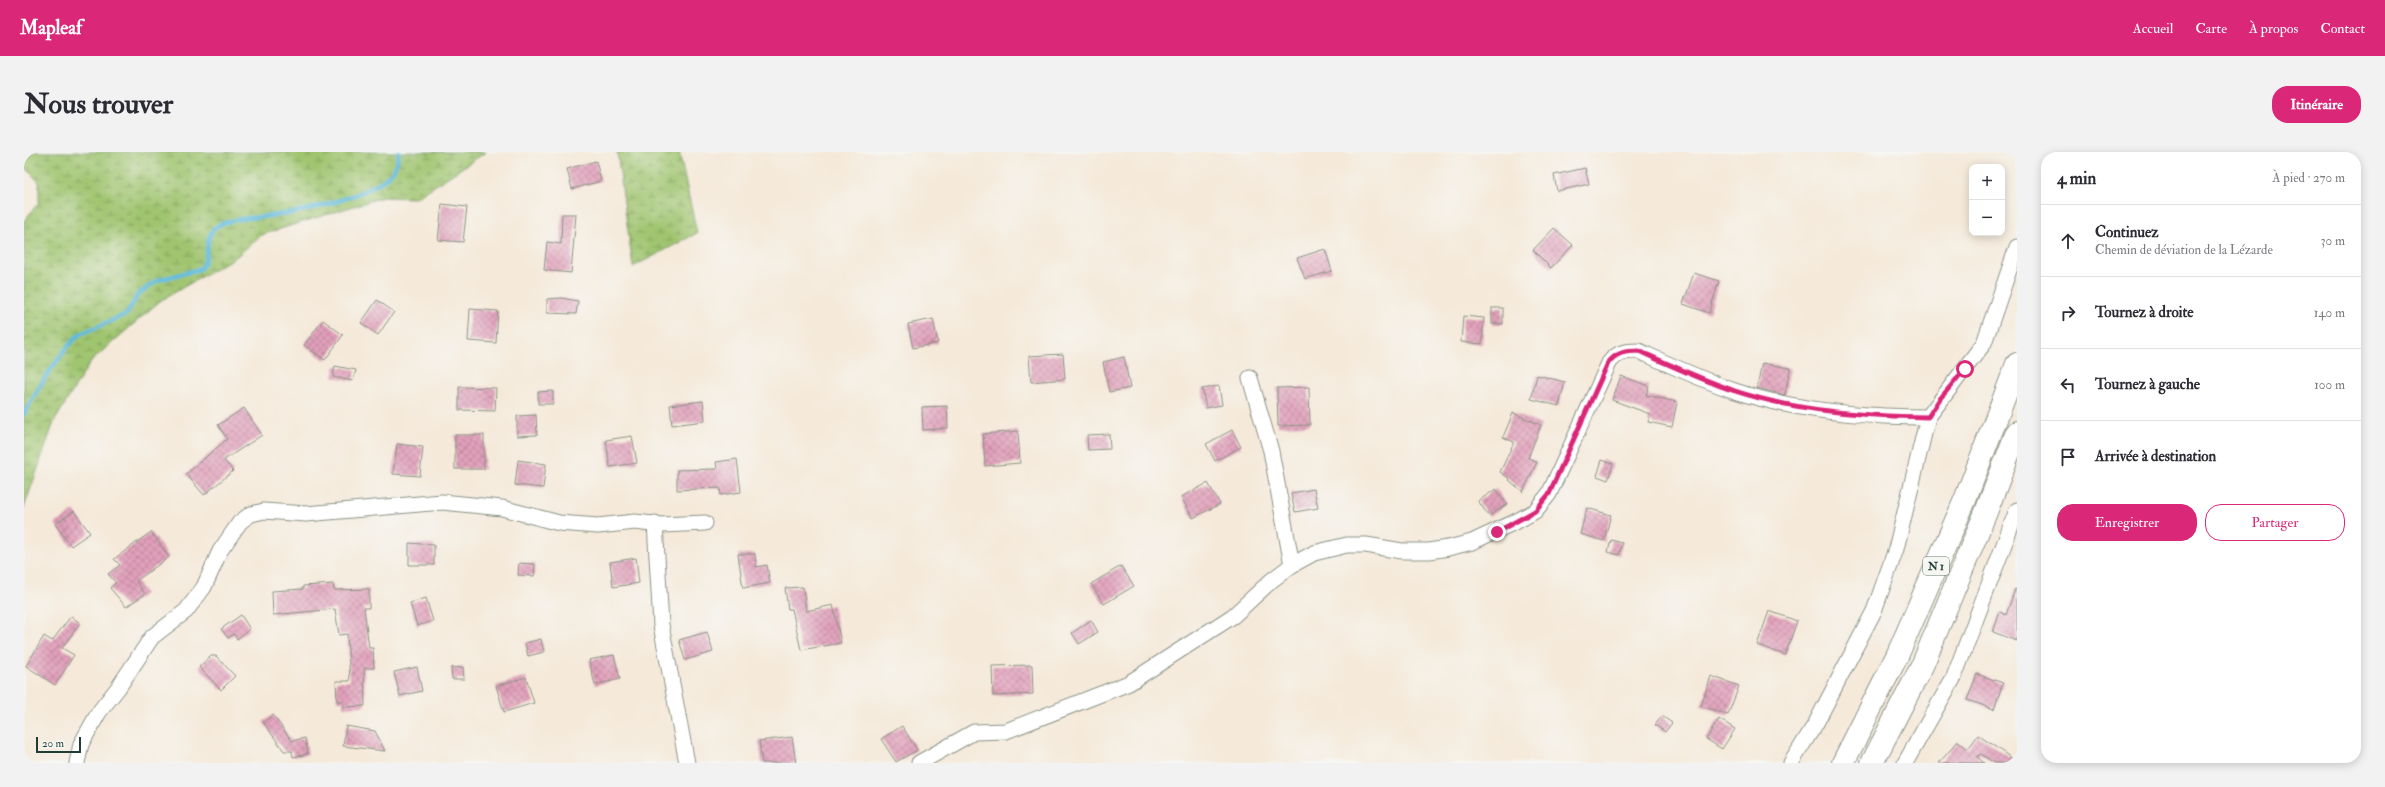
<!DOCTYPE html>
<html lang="fr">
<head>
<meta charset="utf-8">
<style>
	body { margin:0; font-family:"IM FELL Double Pica",serif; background:#f2f2f3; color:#2b2b33 }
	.controls { position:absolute; right:12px; top:12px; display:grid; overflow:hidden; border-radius:8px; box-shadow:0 2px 10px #0003 }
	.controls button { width:36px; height:36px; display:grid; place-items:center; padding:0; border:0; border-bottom:1px solid #e1e1e2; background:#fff; color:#2b2b33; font:20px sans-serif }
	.scale { position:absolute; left:12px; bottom:10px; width:45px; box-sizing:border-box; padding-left:4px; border:2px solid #1f3d34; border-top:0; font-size:11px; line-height:14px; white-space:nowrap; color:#1f3d34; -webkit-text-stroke:3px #f6f6f2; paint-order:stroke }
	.stop { position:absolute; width:12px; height:12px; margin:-9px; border:3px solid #db2777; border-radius:50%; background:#fff }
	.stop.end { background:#db2777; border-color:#fff; box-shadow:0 1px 4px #0008 }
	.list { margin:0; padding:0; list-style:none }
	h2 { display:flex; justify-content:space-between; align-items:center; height:52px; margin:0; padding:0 16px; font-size:17px }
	h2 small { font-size:13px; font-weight:400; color:#7c7c81 }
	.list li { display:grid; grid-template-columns:26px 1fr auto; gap:12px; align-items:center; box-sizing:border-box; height:72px; padding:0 16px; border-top:1px solid #e1e1e2 }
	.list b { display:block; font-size:15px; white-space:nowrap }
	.list p { margin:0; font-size:13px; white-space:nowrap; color:#7c7c81 }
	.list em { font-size:13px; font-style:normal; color:#7c7c81 }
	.actions { display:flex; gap:8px; padding:12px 16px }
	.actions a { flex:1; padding:9px 0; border:1px solid #db2777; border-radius:16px; text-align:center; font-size:14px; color:#db2777 }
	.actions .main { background:#db2777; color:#fff }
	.icon { flex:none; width:22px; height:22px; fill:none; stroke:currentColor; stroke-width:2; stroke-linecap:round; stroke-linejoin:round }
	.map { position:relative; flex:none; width:1993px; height:611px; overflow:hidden; border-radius:16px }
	header { display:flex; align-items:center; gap:24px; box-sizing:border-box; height:56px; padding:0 20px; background:#db2777; color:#fff }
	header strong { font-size:19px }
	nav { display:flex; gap:22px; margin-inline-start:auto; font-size:14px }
	.intro { display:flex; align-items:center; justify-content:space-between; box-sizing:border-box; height:96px; padding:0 24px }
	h1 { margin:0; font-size:28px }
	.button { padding:10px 18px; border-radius:16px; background:#db2777; color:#fff; font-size:14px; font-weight:700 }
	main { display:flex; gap:24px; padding:0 24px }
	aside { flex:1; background:#fff; border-radius:16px; box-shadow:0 2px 10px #0003 }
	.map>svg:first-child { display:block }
	.wetland { fill:url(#wetland-marsh); stroke:#608152 }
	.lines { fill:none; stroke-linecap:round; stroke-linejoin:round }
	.stream { stroke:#61bbde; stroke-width:4.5 }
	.building { fill:url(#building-cross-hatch) }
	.street-casing { stroke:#8a9386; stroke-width:17 }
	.highway-casing { stroke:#8a9386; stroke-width:24 }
	.street { stroke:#fff; stroke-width:15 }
	.highway { stroke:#fff; stroke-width:22 }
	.route { stroke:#db2777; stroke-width:5 }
	.labels { text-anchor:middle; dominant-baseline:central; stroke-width:3; stroke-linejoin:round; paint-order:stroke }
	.shield { fill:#f6f6f2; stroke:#60746d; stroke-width:1 }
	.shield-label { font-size:11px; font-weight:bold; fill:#1f3d34 }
</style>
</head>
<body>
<header>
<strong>Mapleaf</strong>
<nav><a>Accueil</a><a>Carte</a><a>À propos</a><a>Contact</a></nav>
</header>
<div class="intro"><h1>Nous trouver</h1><a class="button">Itinéraire</a></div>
<main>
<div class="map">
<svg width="1993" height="611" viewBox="0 0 1993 611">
	<defs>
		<pattern id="wetland-marsh" width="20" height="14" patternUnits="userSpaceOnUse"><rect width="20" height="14" fill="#a0c56f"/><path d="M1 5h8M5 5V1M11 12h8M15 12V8" fill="none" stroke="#82a15c"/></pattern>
		<pattern id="building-cross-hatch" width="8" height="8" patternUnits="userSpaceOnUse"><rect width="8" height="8" fill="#e2a0bb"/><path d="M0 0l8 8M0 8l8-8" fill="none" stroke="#b78499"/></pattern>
	</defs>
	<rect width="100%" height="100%" fill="#f6f6f2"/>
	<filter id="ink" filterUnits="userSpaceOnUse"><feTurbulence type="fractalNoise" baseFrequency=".025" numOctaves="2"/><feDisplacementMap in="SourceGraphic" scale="8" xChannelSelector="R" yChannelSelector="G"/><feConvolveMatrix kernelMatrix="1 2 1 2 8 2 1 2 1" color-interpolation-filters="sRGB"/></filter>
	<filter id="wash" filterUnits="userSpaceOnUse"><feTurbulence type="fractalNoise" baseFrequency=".012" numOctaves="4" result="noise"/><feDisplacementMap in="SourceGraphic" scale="16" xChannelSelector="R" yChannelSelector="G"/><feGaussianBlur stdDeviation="0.9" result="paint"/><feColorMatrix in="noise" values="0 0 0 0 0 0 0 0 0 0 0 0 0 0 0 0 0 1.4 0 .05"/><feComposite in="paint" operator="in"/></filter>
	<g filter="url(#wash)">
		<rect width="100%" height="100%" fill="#f5e9d9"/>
		<!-- wetland -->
		<g class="wetland">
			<polygon points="0,0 462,0 392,46 359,45 237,83 213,104 136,149 67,209 30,270 0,356 0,69 15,50 15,30 0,15"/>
			<polygon points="593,0 655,0 673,81 609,115"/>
		</g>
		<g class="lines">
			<!-- stream -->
			<path class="stream" d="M0,262L20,227L43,195L56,182L103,162L114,142L134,128L176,117C187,106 179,82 193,74C210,65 235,66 253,63C280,60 355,42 370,17C373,12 374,6 375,0"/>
		</g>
		<g id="blocks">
			<!-- building -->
			<g class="building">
				<polygon points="572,9 577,29 548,37 543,17"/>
				<polygon points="1561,16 1565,32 1533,39 1530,23"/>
				<polygon points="418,52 443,55 439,90 414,88"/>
				<polygon points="538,62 552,62 547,121 520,118 523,90 537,92"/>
				<polygon points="1530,76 1549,93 1527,116 1509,98"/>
				<polygon points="1301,97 1308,119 1281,127 1273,106"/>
				<polygon points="1670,121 1695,129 1685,161 1659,152"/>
				<polygon points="537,146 554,149 552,162 523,161 523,147"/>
				<polygon points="353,148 370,160 354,183 337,171"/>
				<rect x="1468" y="156" width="11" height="16"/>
				<polygon points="446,157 474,159 472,191 444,189"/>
				<polygon points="1439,164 1460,166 1458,192 1437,190"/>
				<polygon points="909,167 914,191 889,196 884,172"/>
				<polygon points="299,168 319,183 301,208 280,193"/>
				<polygon points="1039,202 1041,227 1007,230 1005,204"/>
				<polygon points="1100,205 1106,236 1085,240 1079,210"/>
				<polygon points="1738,211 1766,216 1761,243 1733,236"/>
				<polygon points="311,214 332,218 329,229 309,225"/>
				<polygon points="1513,223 1541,230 1535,254 1507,247"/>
				<polygon points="1597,224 1625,234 1622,243 1653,250 1648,275 1624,270 1626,262 1588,248"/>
				<polygon points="1195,234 1198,253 1182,256 1178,237"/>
				<polygon points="435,235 472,236 471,259 435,258"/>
				<polygon points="1285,235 1286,273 1254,274 1253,236"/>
				<polygon points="529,239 529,252 514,252 514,240"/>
				<polygon points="679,249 681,269 648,273 646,253"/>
				<polygon points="923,254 924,276 899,278 898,255"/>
				<polygon points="220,256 238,283 200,308 209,319 180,343 162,322 203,287 194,273"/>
				<polygon points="1489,261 1517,273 1504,306 1513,310 1499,340 1485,328 1486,327 1476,320 1490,290 1479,285"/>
				<polygon points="512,263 513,283 493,284 493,264"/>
				<polygon points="1208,278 1217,295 1191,309 1182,292"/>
				<polygon points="994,279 996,311 961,314 959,282"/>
				<polygon points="1085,282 1086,297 1064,298 1063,283"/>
				<rect x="431" y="283" width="29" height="34"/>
				<polygon points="608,284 613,311 586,315 582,288"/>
				<polygon points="373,292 399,295 396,324 369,322"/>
				<polygon points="713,307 717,340 697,343 696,336 653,338 653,318 693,317 692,310"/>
				<polygon points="494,308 522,312 519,336 491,333"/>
				<polygon points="1578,308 1589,312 1584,328 1573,324"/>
				<polygon points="1184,331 1196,352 1169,366 1157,345"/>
				<polygon points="1290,337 1294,356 1271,360 1267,341"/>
				<polygon points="1472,337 1483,352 1465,364 1454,349"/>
				<polygon points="1563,356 1587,363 1580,389 1556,382"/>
				<polygon points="50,359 66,381 47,394 31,372"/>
				<polygon points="127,380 145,405 112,429 121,442 102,455 86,436 92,431 84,422 96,413 90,407"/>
				<polygon points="1587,388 1598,391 1595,403 1584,400"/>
				<polygon points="385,391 410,393 410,413 385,413"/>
				<polygon points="714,402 731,402 732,415 743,413 746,431 719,436"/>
				<polygon points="612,406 615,431 589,435 586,410"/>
				<polygon points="495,411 511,412 510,424 494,423"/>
				<polygon points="1097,414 1110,434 1080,452 1067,432"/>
				<polygon points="309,432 310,438 345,437 345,456 340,456 345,496 349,496 350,516 340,516 341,554 319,555 319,549 313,549 312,529 326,529 323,482 315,483 311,457 249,463 248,439 279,437 279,434"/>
				<polygon points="779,435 782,459 809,453 817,491 777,498 768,457 764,457 761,436"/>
				<polygon points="1991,437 1993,438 1993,489 1969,480 1976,460 1982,463"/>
				<polygon points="402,446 409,469 393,474 386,451"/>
				<polygon points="1745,459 1773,469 1761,503 1733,493"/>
				<polygon points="217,463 226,477 213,487 210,482 204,486 197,477"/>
				<polygon points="47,464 56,471 38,496 50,503 31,533 2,514 20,484 28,489"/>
				<polygon points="1067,468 1074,480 1055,492 1048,481"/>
				<polygon points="683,480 689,500 661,508 655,488"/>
				<polygon points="517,487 520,500 504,504 501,491"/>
				<polygon points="590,503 596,527 571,533 565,508"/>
				<polygon points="187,504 192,504 211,524 197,538 175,515"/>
				<polygon points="1008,513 1009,542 969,544 968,514"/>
				<polygon points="393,515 398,539 376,544 370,520"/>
				<polygon points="439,515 440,527 428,527 427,516"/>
				<polygon points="1953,522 1979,531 1970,557 1943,548"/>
				<polygon points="1687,524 1715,534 1704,563 1677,554"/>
				<polygon points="502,525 510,551 480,560 472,534"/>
				<polygon points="249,563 268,589 281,586 284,602 269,605 268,599 260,599 239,570"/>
				<polygon points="1638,564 1648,571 1641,580 1631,573"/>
				<polygon points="1695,567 1711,577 1698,597 1682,587"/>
				<polygon points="322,574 351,579 361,599 319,594"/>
				<polygon points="878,574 893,598 872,610 857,587"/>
				<polygon points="1954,583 1993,610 1993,611 1970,611 1957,602 1953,605 1960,611 1915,611 1934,589 1944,597"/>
				<polygon points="768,585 772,611 738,611 735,589"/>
			</g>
		</g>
	</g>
	<g filter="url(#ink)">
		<use href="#blocks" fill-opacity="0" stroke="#8a9386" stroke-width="1"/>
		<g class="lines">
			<!-- street casing -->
			<g class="street-casing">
				<g id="street">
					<polyline points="1226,226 1247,299 1268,413"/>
					<polyline points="631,371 637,473 663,611"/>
					<polyline points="53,611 57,592 75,560 94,536 128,485 162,459 180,435 196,399 216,370 227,362 240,359 282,362 418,350 478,356 535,371 574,374 611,370 638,373 681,371"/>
					<path d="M895,611L950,580L982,579L1105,531L1209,464L1248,428L1268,413L1290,401L1323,393H1342L1378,399H1405L1424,396L1448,390L1495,368L1511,359L1525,342L1585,211C1593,200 1602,199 1615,199C1646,213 1678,228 1711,239C1772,259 1839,265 1904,265"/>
					<polyline points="1767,611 1792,571 1850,459 1872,397 1904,265 1960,191 1993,95"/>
					<polyline points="1881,611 1930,525 1993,358"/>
				</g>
			</g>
			<!-- highway casing -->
			<g class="highway-casing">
				<g id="highway">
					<polyline points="1819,611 1873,504 1941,348 1993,212"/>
					<polyline points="1848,611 1898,514 1962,360 1993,280"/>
				</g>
			</g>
			<!-- street -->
			<use href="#street" class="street"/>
			<!-- highway -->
			<use href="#highway" class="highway"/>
		</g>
	</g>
	<g class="lines" filter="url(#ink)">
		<!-- route -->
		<path class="route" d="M1473,380L1511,359L1525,342L1584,211C1593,200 1602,199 1615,199C1646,213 1678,228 1711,239C1772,259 1839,264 1904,265L1915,248L1941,217"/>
	</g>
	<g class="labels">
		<!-- shield labels -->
		<rect class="shield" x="1899" y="405" width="26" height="18" rx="3"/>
		<g class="shield-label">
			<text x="1912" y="414">N 1</text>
		</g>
	</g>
</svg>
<div class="controls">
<button>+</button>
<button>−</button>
</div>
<div class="scale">20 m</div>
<div class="stop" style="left:1941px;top:217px"></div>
<div class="stop end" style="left:1473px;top:380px"></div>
</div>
<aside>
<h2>4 min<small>À pied · 270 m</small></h2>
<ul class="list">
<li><svg class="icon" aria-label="ahead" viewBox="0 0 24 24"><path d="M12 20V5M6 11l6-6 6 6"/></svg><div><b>Continuez</b><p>Chemin de déviation de la Lézarde</p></div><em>30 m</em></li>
<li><svg class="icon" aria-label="right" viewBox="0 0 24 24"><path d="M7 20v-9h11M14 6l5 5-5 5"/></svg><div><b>Tournez à droite</b></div><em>140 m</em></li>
<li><svg class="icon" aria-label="left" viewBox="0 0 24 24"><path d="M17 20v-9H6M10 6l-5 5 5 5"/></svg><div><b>Tournez à gauche</b></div><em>100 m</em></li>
<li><svg class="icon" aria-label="arrive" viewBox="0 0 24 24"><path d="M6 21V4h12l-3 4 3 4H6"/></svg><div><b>Arrivée à destination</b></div></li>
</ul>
<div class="actions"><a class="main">Enregistrer</a><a>Partager</a></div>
</aside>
</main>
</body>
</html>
